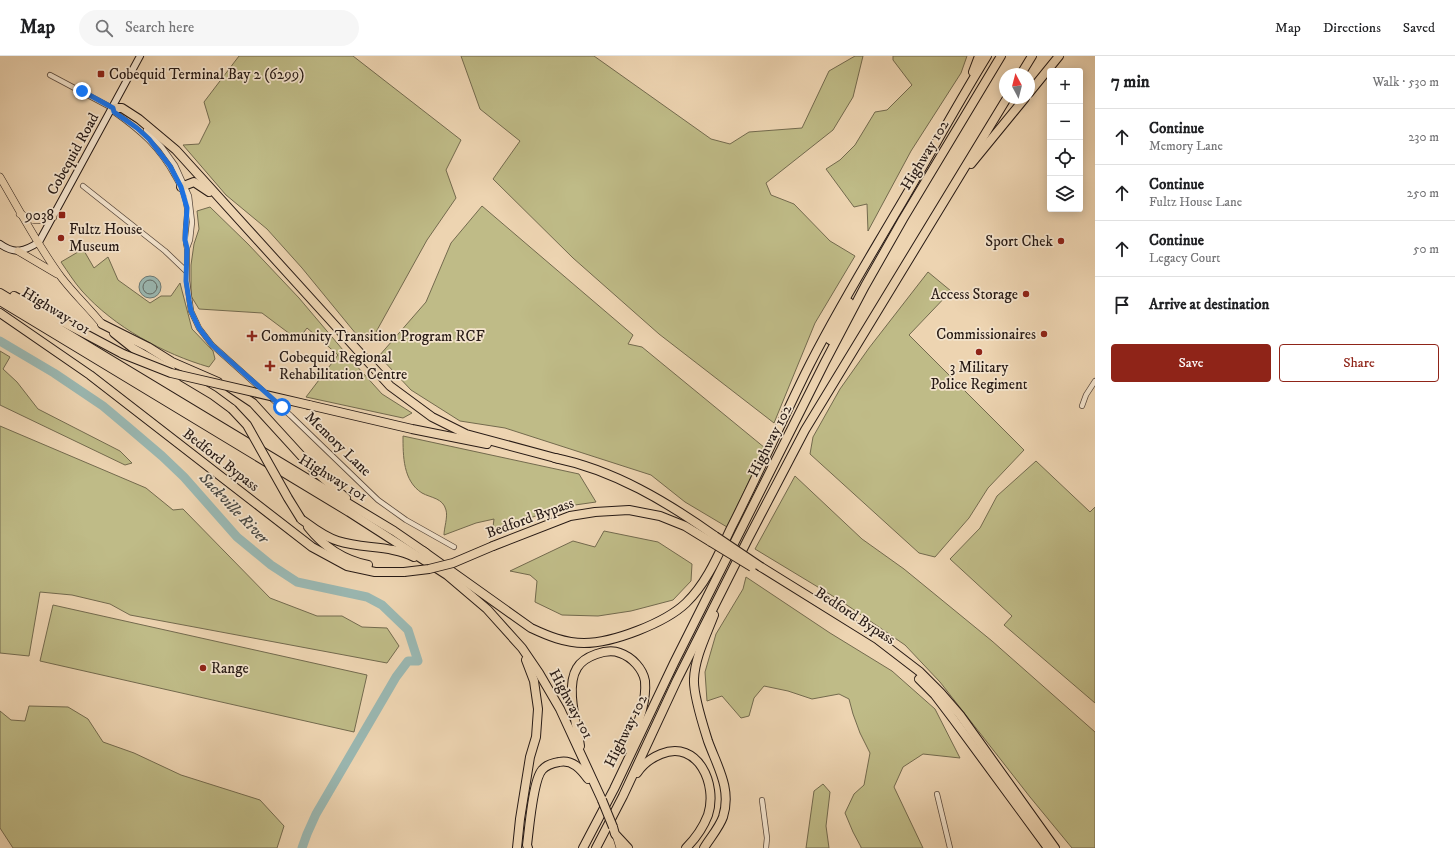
<!DOCTYPE html>
<html lang="en">
<head>
<meta charset="utf-8">
<style>
	body { margin:0; font-family:"IM FELL DW Pica",serif; background:#f6f6f6; color:#202124 }
	.controls { position:absolute; right:12px; top:12px; display:grid; overflow:hidden; border-radius:4px; box-shadow:0 2px 10px #0003 }
	.controls button { width:36px; height:36px; display:grid; place-items:center; padding:0; border:0; border-bottom:1px solid #e0e0e0; background:#fff; color:#202124; font:20px sans-serif }
	.compass { position:absolute; left:999px; top:12px; width:36px; height:36px; border-radius:50%; background:#fff; box-shadow:0 2px 10px #0003; rotate:353deg }
	.stop { position:absolute; width:12px; height:12px; margin:-9px; border:3px solid #1a73e8; border-radius:50%; background:#fff }
	.stop.end { background:#1a73e8; border-color:#fff; box-shadow:0 1px 4px #0008 }
	.list { margin:0; padding:0; list-style:none }
	h2 { display:flex; justify-content:space-between; align-items:center; height:52px; margin:0; padding:0 16px; font-size:17px }
	h2 small { font-size:13px; font-weight:400; color:#757577 }
	.list li { display:grid; grid-template-columns:26px 1fr auto; gap:12px; align-items:center; box-sizing:border-box; height:56px; padding:0 16px; border-top:1px solid #e0e0e0 }
	.list b { display:block; font-size:15px; white-space:nowrap }
	.list p { margin:0; font-size:13px; white-space:nowrap; color:#757577 }
	.list em { font-size:13px; font-style:normal; color:#757577 }
	.actions { display:flex; gap:8px; padding:12px 16px }
	.actions a { flex:1; padding:9px 0; border:1px solid #8f2418; border-radius:4px; text-align:center; font-size:14px; color:#8f2418 }
	.actions .main { background:#8f2418; color:#fff }
	.icon { flex:none; width:22px; height:22px; fill:none; stroke:currentColor; stroke-width:2; stroke-linecap:round; stroke-linejoin:round }
	.map { position:relative; flex:none; width:1095px; height:792px; overflow:hidden }
	header { display:flex; align-items:center; gap:24px; box-sizing:border-box; height:56px; padding:0 20px; background:#fff; border-bottom:1px solid #e0e0e0 }
	header strong { font-size:19px }
	nav { display:flex; gap:22px; margin-inline-start:auto; font-size:14px }
	.search { width:280px; height:36px; background:#f6f6f6; display:flex; align-items:center; gap:10px; box-sizing:border-box; padding:0 14px; border-radius:22px; color:#757577; font-size:15px }
	main { display:flex }
	aside { flex:1; background:#fff }
	.map>svg:first-child { display:block }
	.green { fill:#bfbb87; stroke:#736a4e }
	.water { fill:#9ab7b1; stroke:#6c7873 }
	.lines { fill:none; stroke-linecap:round; stroke-linejoin:round }
	.shore { stroke:#606863; stroke-width:1 }
	.river { stroke:#9ab7b1; stroke-width:9 }
	.street-casing { stroke:#58483c; stroke-width:6 }
	.secondary-casing { stroke:#271a15; stroke-width:8 }
	.primary-casing { stroke:#271a15; stroke-width:8 }
	.highway-casing { stroke:#271a15; stroke-width:10 }
	.street { stroke:#f3e3cc; stroke-width:4.5 }
	.secondary { stroke:#f3e3cc; stroke-width:6 }
	.primary { stroke:#edd4b1; stroke-width:7 }
	.highway { stroke:#edd4b1; stroke-width:8 }
	.highway-bridge-casing { stroke:#271a15; stroke-width:10; stroke-linecap:butt }
	.highway-bridge { stroke:#edd4b1; stroke-width:8 }
	.route { stroke:#1a73e8; stroke-width:5 }
	.poi-dot { fill:#8f2418; stroke:#f3e3cc; stroke-width:1.5 }
	.labels { text-anchor:middle; dominant-baseline:central; stroke-width:3.5; stroke-linejoin:round; paint-order:stroke }
	.poi-label { font-size:15px; fill:#271a15; stroke:#f3e3cc; text-anchor:start }
	.street-label { font-size:15px; fill:#271a15; stroke:#f3e3cc }
	.water-label { font-size:16px; font-style:italic; fill:#4a4944; stroke:#f3e3cc }
</style>
</head>
<body>
<header>
<strong>Map</strong>
<div class="search"><svg class="icon" aria-label="search" viewBox="0 0 24 24"><circle cx="10" cy="10" r="6"/><path d="M15 15l6 6"/></svg>Search here</div>
<nav><a>Map</a><a>Directions</a><a>Saved</a></nav>
</header>
<main>
<div class="map">
<svg width="1095" height="792" viewBox="0 0 1095 792">
	<rect width="100%" height="100%" fill="#edd4b1"/>
	<filter id="stains"><feTurbulence type="fractalNoise" baseFrequency=".005" numOctaves="4"/><feColorMatrix values="0 0 0 0 .2 0 0 0 0 .09 0 0 0 0 .02 0 0 0 .5 -.17"/></filter>
	<radialGradient id="worn" r=".72"><stop offset=".6" stop-color="#630" stop-opacity="0"/><stop offset="1" stop-color="#630" stop-opacity=".3"/></radialGradient>
	<!-- green -->
	<g class="green">
		<polygon points="239,0 353,0 461,84 446,114 456,142 427,184 371,285 361,284 302,212 267,173 226,139 183,89 199,88 210,66 204,46"/>
		<polygon points="461,0 594,0 711,83 730,88 749,76 802,72 829,15 855,0 863,0 853,41 833,74 766,127 771,139 794,148 830,185 855,200 815,267 774,367 659,278 573,202 493,123 520,85 480,53"/>
		<polygon points="893,0 967,0 961,17 911,95 868,175 867,148 854,151 826,113 840,104 855,89 875,56 887,54 912,29 893,4"/>
		<polygon points="482,150 633,279 628,288 642,291 765,392 727,471 685,446 651,419 505,372 460,365 411,334 379,300 426,246 451,187"/>
		<polygon points="210,151 248,188 299,242 354,307 382,338 412,357 403,362 306,341 338,299 307,272 298,284 262,257 199,253 191,240 191,209 194,188 199,173 197,155"/>
		<path d="M83,193L94,212L108,201L118,224L150,247L161,240H171L180,227L192,273L213,295L215,303L209,311C164,298 114,271 82,235C74,226 68,216 61,206Z"/>
		<polygon points="928,216 951,235 909,279 1024,394 988,432 969,462 935,501 919,497 810,398 813,381 840,333 869,292"/>
		<polygon points="0,295 10,301 3,313 17,326 38,353 120,395 132,407 125,409 0,349"/>
		<polygon points="0,370 146,432 173,454 183,453 270,542 317,560 342,560 362,571 387,572 399,590 387,607 130,559 110,548 72,539 40,536 29,600 0,597"/>
		<path d="M403,380L579,418L596,446L561,451L530,462L492,479L494,463L476,467L444,479C444,472 448,461 446,454C443,442 431,442 422,437C403,425 403,400 403,380Z"/>
		<polygon points="1036,405 1090,456 1095,451 1095,647 1004,569 1012,560 950,503 980,472 997,440"/>
		<polygon points="795,420 862,483 904,513 992,585 1095,676 1095,792 1072,792 1030,741 940,626 905,589 841,545 755,493"/>
		<polygon points="604,475 658,486 692,508 691,525 673,544 631,555 598,560 562,559 535,546 537,525 530,519 510,515 573,485 595,491"/>
		<polygon points="746,521 830,577 892,615 935,653 960,702 923,698 903,711 894,731 923,792 861,792 861,791 853,776 845,757 854,738 864,729 870,697 860,677 853,658 849,643 839,638 812,643 788,635 764,630 754,642 749,660 741,662 722,640 707,645 705,616 716,578 743,533"/>
		<polygon points="53,549 367,619 354,676 40,605"/>
		<polygon points="29,650 68,651 88,663 103,686 134,697 181,719 260,744 284,770 277,792 13,792 0,772 0,655 11,664 25,665"/>
		<polygon points="823,728 830,736 826,770 829,792 806,792 814,735"/>
	</g>
	<!-- water -->
	<circle class="water" cx="150" cy="231" r="11"/>
	<g class="lines">
		<!-- shore -->
		<circle class="shore" cx="150" cy="231" r="7"/>
		<!-- river -->
		<polyline class="river" points="0,285 54,317 103,350 128,371 162,400 184,421 237,481 271,509 297,526 367,541 382,549 408,574 418,605 408,605 396,621 316,758 307,778 302,792"/>
		<!-- street casing -->
		<g class="street-casing">
			<g id="street">
				<polyline points="50,19 114,53"/>
				<path d="M113,52L114,56C141,75 159,91 175,120C181,130 186,140 187,152C188,165 183,179 187,192"/>
				<polyline points="146,74 162,91 175,109 189,140 192,166 190,184 187,192 187,225 191,255 199,272 212,289 291,360 378,444 406,464 454,491"/>
				<polyline points="83,130 165,195 186,215"/>
				<polyline points="1082,350 1086,339 1095,325"/>
				<polyline points="937,738 950,792"/>
				<polyline points="762,744 767,782 766,792"/>
			</g>
		</g>
		<!-- secondary casing -->
		<g class="secondary-casing">
			<path id="secondary" d="M0,188C15,199 25,195 39,186L140,0"/>
		</g>
		<!-- primary casing -->
		<g class="primary-casing">
			<g id="primary">
				<path d="M0,121C20,155 38,190 61,221C74,238 89,252 102,268"/>
				<path d="M20,158C34,165 37,166 53,161"/>
				<polyline points="18,195 57,218"/>
				<polyline points="616,779 620,792"/>
			</g>
		</g>
		<!-- highway casing -->
		<g class="highway-casing">
			<g id="highway">
				<polyline points="973,16 979,0"/>
				<polyline points="1021,18 1032,0"/>
				<polyline points="1029,37 1059,0"/>
				<polyline points="113,52 122,52 139,63 176,94 390,330 432,361 466,378 559,403"/>
				<polyline points="971,108 1025,42"/>
				<polyline points="181,131 194,126 209,136"/>
				<polyline points="0,237 394,475 426,497"/>
				<polyline points="14,240 123,298"/>
				<polyline points="0,245 349,456 447,519 487,553 522,592 539,617 560,653 602,744"/>
				<polyline points="0,257 90,319 312,491 347,510 375,516 404,516"/>
				<polyline points="102,268 148,291 172,306 218,326"/>
				<polyline points="114,277 134,293 171,314"/>
				<polyline points="830,284 849,246"/>
				<polyline points="183,321 213,339 232,353"/>
				<polyline points="229,331 253,347 316,416 346,442"/>
				<polyline points="309,349 412,373 487,388"/>
				<path d="M555,402C614,414 667,446 715,480"/>
				<path d="M301,463C312,471 324,481 338,485C362,493 391,489 414,501"/>
				<path d="M308,471C323,490 344,504 368,509"/>
				<polyline points="493,490 570,460 595,456 629,454 660,460 685,470 711,486"/>
				<path d="M423,495L531,572C548,580 565,587 584,587C613,587 665,567 686,547C707,527 719,497 731,472C757,421 780,369 805,318C832,263 864,211 895,158C926,106 955,52 987,0"/>
				<polyline points="761,511 877,583 920,616 941,637 960,659 1055,792"/>
				<polyline points="919,623 935,639 954,664 1048,792"/>
				<path d="M580,690C577,669 565,631 577,612C584,600 607,592 620,597C632,601 643,613 645,625C647,649 636,671 628,693"/>
				<path d="M637,717C643,708 651,702 661,698C698,683 718,729 708,759C703,772 695,783 686,792"/>
				<polyline points="613,771 615,778 628,792"/>
				<polyline points="517,792 520,763 530,701 536,681 538,653 534,625 526,604"/>
				<path d="M528,792L527,789C529,774 533,724 542,714C546,709 553,707 559,706C572,703 581,713 588,723"/>
				<polyline points="583,792 614,733 674,607 825,306 865,230 903,163 1001,0"/>
				<polyline points="596,792 623,740 677,624 748,483 805,374 1007,42"/>
				<path d="M704,792C710,782 719,772 723,761C732,733 717,710 708,685C703,669 693,639 694,623C695,601 706,580 714,559"/>
			</g>
		</g>
		<!-- street -->
		<use href="#street" class="street"/>
		<!-- secondary -->
		<use href="#secondary" class="secondary"/>
		<!-- primary -->
		<use href="#primary" class="primary"/>
		<!-- highway -->
		<use href="#highway" class="highway"/>
		<!-- highway-bridge casing -->
		<g class="highway-bridge-casing">
			<g id="highway-bridge">
				<polyline points="123,298 171,317 309,349"/>
				<polyline points="232,353 247,369 288,442 301,463"/>
				<polyline points="715,480 761,511"/>
				<polyline points="711,486 752,511"/>
				<polyline points="404,516 429,513 453,507 493,490"/>
				<polyline points="602,744 613,771"/>
			</g>
		</g>
		<!-- highway-bridge -->
		<use href="#highway-bridge" class="highway-bridge"/>
	</g>
	<g class="lines">
		<!-- route -->
		<polyline class="route" points="82,35 113,52 114,56 137,72 149,83 170,110 181,131 187,152 185,184 187,192 186,225 189,244 191,255 199,272 212,289 282,351"/>
	</g>
	<!-- markers -->
	<g class="poi-dot">
		<rect x="97" y="14" width="8" height="8" rx="2"/>
		<rect x="58" y="155" width="8" height="8" rx="2"/>
		<circle cx="61" cy="182" r="4"/>
		<circle cx="1061" cy="185" r="4"/>
		<circle cx="1026" cy="238" r="4"/>
		<circle cx="1044" cy="278" r="4"/>
		<path d="M250 274h4v4h4v4h-4v4h-4v-4h-4v-4h4z"/>
		<circle cx="979" cy="296" r="4"/>
		<path d="M268 304h4v4h4v4h-4v4h-4v-4h-4v-4h4z"/>
		<circle cx="203" cy="612" r="4"/>
	</g>
	<g class="labels">
		<!-- poi labels -->
		<g class="poi-label">
			<text x="109" y="18">Cobequid Terminal Bay 2 (6299)</text>
			<text x="54" y="159" text-anchor="end">9038</text>
			<text x="69" y="173">Fultz House<tspan x="69" dy="17">Museum</tspan></text>
			<text x="1053" y="185" text-anchor="end">Sport Chek</text>
			<text x="1018" y="238" text-anchor="end">Access Storage</text>
			<text x="1036" y="278" text-anchor="end">Commissionaires</text>
			<text x="261" y="280">Community Transition Program RCF</text>
			<text x="279" y="301">Cobequid Regional<tspan x="279" dy="17">Rehabilitation Centre</tspan></text>
			<text x="979" y="311" text-anchor="middle">3 Military<tspan x="979" dy="17">Police Regiment</tspan></text>
			<text x="211" y="612">Range</text>
		</g>
		<!-- street labels -->
		<g class="street-label">
			<text transform="translate(73 98) rotate(-61)">Cobequid Road</text>
			<text transform="translate(925 99) rotate(-59)">Highway 102</text>
			<text transform="translate(56 255) rotate(31)">Highway 101</text>
			<text transform="translate(770 385) rotate(-63)">Highway 102</text>
			<text transform="translate(338 388) rotate(44)">Memory Lane</text>
			<text transform="translate(221 404) rotate(38)">Bedford Bypass</text>
			<text transform="translate(333 422) rotate(31)">Highway 101</text>
			<text transform="translate(530 462) rotate(-20)">Bedford Bypass</text>
			<text transform="translate(855 560) rotate(33)">Bedford Bypass</text>
			<text transform="translate(571 648) rotate(62)">Highway 101</text>
			<text transform="translate(626 675) rotate(-64)">Highway 102</text>
		</g>
		<!-- water labels -->
		<g class="water-label">
			<text transform="translate(234 452) rotate(46)">Sackville River</text>
		</g>
	</g>
	<rect width="100%" height="100%" filter="url(#stains)"/>
	<rect width="100%" height="100%" fill="url(#worn)"/>
</svg>
<div class="controls">
<button>+</button>
<button>−</button>
<button><svg class="icon" aria-label="locate" viewBox="0 0 24 24"><circle cx="12" cy="12" r="6"/><path d="M12 2v4M12 18v4M2 12h4M18 12h4"/></svg></button>
<button><svg class="icon" aria-label="layers" viewBox="0 0 24 24"><path d="M12 4l9 5-9 5-9-5zM3 14l9 5 9-5"/></svg></button>
</div>
<svg class="compass" viewBox="-18 -18 36 36"><path d="M0-13l5 13h-10z" fill="#e53935"/><path d="M0 13l5-13h-10z" fill="#757577"/></svg>
<div class="stop" style="left:282px;top:351px"></div>
<div class="stop end" style="left:82px;top:35px"></div>
</div>
<aside>
<h2>7 min<small>Walk · 530 m</small></h2>
<ul class="list">
<li><svg class="icon" aria-label="ahead" viewBox="0 0 24 24"><path d="M12 20V5M6 11l6-6 6 6"/></svg><div><b>Continue</b><p>Memory Lane</p></div><em>230 m</em></li>
<li><svg class="icon" aria-label="ahead" viewBox="0 0 24 24"><path d="M12 20V5M6 11l6-6 6 6"/></svg><div><b>Continue</b><p>Fultz House Lane</p></div><em>250 m</em></li>
<li><svg class="icon" aria-label="ahead" viewBox="0 0 24 24"><path d="M12 20V5M6 11l6-6 6 6"/></svg><div><b>Continue</b><p>Legacy Court</p></div><em>50 m</em></li>
<li><svg class="icon" aria-label="arrive" viewBox="0 0 24 24"><path d="M6 21V4h12l-3 4 3 4H6"/></svg><div><b>Arrive at destination</b></div></li>
</ul>
<div class="actions"><a class="main">Save</a><a>Share</a></div>
</aside>
</main>
</body>
</html>
